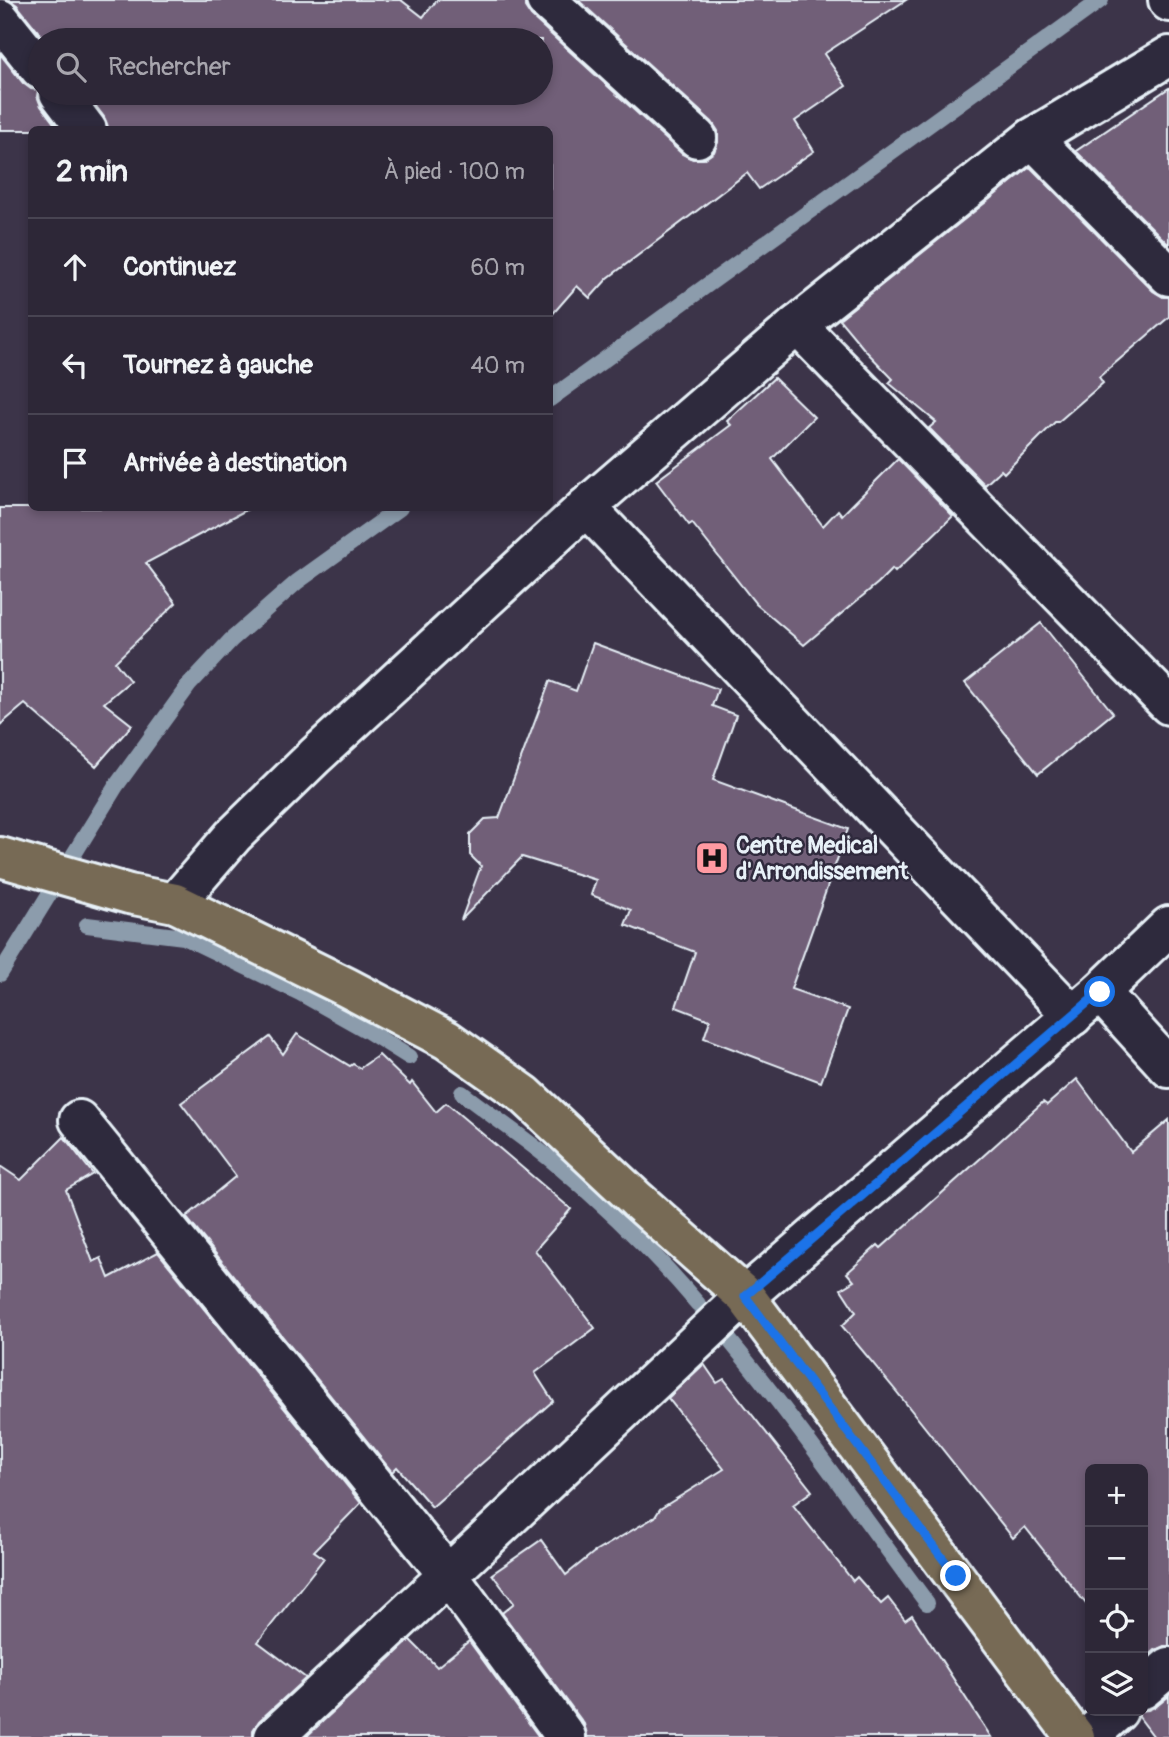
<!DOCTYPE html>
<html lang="fr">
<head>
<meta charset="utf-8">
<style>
	body { margin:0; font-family:Pangolin,sans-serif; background:#352f3f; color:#f1f3f6 }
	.controls { position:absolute; right:21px; bottom:21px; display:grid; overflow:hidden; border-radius:10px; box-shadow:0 4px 10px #0003 }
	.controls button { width:63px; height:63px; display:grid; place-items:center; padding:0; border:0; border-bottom:2px solid #484452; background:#2d2737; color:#f1f3f6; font:35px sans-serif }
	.stop { position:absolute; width:21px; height:21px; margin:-16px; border:5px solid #1a73e8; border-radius:50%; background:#fff }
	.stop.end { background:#1a73e8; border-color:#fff; box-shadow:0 2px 7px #0008 }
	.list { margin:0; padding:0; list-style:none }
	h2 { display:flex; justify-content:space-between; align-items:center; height:91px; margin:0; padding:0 28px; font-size:30px }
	h2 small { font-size:23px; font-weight:400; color:#a7a5ad }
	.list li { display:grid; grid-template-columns:46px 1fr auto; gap:21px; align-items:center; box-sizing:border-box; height:98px; padding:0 28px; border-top:2px solid #484452 }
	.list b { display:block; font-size:26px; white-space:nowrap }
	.list em { font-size:23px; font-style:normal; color:#a7a5ad }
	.icon { flex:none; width:38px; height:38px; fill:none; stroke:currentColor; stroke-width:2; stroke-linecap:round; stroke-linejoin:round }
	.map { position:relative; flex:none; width:1169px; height:1737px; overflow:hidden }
	.search { position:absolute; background:#2d2737; box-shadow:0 4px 10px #0003; left:28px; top:28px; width:525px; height:77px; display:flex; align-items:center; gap:18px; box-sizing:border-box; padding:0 24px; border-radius:38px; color:#a7a5ad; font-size:26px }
	.panel { position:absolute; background:#2d2737; box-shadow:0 4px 10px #0003; left:28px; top:126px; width:525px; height:385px; border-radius:10px }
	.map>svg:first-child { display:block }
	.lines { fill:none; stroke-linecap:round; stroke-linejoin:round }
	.stream { stroke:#8c9cac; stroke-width:16 }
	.building { fill:#715e78; stroke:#e8f1f8; stroke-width:2 }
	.minor-casing { stroke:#e8f1f8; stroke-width:44 }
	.major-casing { stroke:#e8f1f8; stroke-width:44 }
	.minor { stroke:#2f2a3d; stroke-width:38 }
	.major { stroke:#776a54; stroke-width:38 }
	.route { stroke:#1a73e8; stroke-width:9 }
	.labels { text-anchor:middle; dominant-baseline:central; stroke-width:5; stroke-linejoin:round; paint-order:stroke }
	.poi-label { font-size:23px; font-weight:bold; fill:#e8f1f8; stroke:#2f2a3d; text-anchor:start }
</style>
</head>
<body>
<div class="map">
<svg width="1169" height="1737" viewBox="0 0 1169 1737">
	<rect width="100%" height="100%" fill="#3c3449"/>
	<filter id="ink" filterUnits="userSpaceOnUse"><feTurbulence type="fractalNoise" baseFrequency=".0143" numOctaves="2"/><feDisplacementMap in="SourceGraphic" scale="14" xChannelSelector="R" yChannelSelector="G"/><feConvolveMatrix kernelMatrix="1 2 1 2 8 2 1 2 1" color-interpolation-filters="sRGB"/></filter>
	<g filter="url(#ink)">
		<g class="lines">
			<!-- stream -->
			<g class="stream">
				<polyline points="550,399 1101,0"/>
				<polyline points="87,925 184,937 300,993 366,1030 409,1057"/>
				<polyline points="0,974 116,786 189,685 231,640 297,582 400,508"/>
				<path d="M462,1093C493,1117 526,1139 556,1164C607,1207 655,1253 698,1304"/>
				<path d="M720,1329C794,1417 859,1512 927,1603"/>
			</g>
		</g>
		<!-- building -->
		<g class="building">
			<polygon points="10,0 401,0 423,17 437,0 525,0 525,7 531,16 682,154 693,159 704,159 714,152 718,142 718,131 712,122 578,0 906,0 824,54 846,86 795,121 814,151 759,189 747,173 608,278 590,298 577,286 550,317 550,130 108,130 104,117 86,93 541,93 541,40 45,40 17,5"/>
			<polygon points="0,54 23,83 31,89 38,90 37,96 41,106 59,130 0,130"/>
			<polygon points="1169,88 1169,245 1076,151"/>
			<polygon points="1030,167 1153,291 1163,297 1169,297 1169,317 1099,377 1103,383 1058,422 1055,422 1004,473 1001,470 985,485 929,428 936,422 889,383 893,379 864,349 839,319"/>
			<polygon points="774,378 814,417 772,459 823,526 838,510 842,515 898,459 953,516 895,572 892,569 878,583 804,645 756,604 692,523 689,525 656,481 731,425 727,421"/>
			<polygon points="0,508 250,508 146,563 176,603 115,662 130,681 104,703 132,725 96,766 25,704 0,725"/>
			<polygon points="1041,623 1113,713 1038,774 965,683"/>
			<polygon points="593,643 718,689 712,706 736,715 713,780 848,829 791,989 848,1009 821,1082 704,1038 710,1020 676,1007 695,952 625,925 631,910 591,895 596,880 522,857 461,920 481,866 470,855 470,834 485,819 499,818 550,681 576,691"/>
			<polygon points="297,1034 350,1066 353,1064 360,1068 379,1055 410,1085 412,1082 436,1112 446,1103 571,1209 535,1250 595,1328 535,1373 553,1401 432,1507 397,1467 392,1472 186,1217 236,1176 181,1103 270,1037 283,1054"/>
			<polygon points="1077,1079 1131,1152 1169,1120 1169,1646 1164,1646 1155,1650 1143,1661 1143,1469 1090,1469 1090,1609 1025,1527 1013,1538 896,1391 842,1326 856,1312 841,1289 854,1281 847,1273 878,1245 881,1248 1043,1102 1047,1105"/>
			<polygon points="64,1137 93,1174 66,1190 93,1262 101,1258 109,1278 158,1252 361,1503 314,1551 324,1558 258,1642 306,1678 259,1721 253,1730 253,1737 0,1737 0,1166 21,1180"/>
			<polygon points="704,1364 717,1383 724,1379 812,1491 793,1505 853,1581 857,1577 881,1604 888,1598 905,1620 912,1615 991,1737 587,1737 584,1724 502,1613 514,1603 492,1574 541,1540 566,1575 593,1553 655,1517 660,1509 724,1469 668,1398"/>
			<polygon points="410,1640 437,1667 469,1641 539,1737 306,1737"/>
			<polygon points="1169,1696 1169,1737 1154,1737 1139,1717 1139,1711 1148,1710 1157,1706"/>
		</g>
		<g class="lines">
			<!-- minor casing -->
			<g class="minor-casing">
				<g id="minor">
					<polyline points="546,0 697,138"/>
					<polyline points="1168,0 1169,2"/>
					<polyline points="0,19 40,69"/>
					<polyline points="59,93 87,130"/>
					<polyline points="1032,138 1169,276"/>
					<polyline points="797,325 1169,705"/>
					<polyline points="586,507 1073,1016"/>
					<polyline points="175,903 233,836 315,756 586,507 797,325 1032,138 1169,56"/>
					<polyline points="1100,992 1169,1068"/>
					<polyline points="79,1120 448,1575 566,1737"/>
					<polyline points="1143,1689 1169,1667"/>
					<polyline points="274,1737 448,1575 745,1296 1100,992 1169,926"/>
					<polyline points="1088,1737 1118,1711"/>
				</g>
			</g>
			<!-- major casing -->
			<g class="major-casing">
				<polyline id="major" points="0,857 129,894 175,903 346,987 447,1040 525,1095 637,1200 745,1296 1075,1737"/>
			</g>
			<!-- minor -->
			<use href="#minor" class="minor"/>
			<!-- major -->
			<use href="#major" class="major"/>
		</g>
	</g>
	<g class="lines" filter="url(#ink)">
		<!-- route -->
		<polyline class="route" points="956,1576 745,1296 1100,992"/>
	</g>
	<!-- icons -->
	<defs>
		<g id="hospital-square" transform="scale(1.75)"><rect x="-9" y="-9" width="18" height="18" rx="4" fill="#ff9aa2" stroke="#2f2a3d"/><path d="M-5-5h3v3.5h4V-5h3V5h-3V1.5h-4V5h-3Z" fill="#111"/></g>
	</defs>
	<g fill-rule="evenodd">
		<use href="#hospital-square" x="712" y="858"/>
	</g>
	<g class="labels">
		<!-- poi labels -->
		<g class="poi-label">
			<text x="736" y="845">Centre Medical<tspan x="736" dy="26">d'Arrondissement</tspan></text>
		</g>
	</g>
</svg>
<div class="controls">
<button>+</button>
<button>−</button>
<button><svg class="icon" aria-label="locate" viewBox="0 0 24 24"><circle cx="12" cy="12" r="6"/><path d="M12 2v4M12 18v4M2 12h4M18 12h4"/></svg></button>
<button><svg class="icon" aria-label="layers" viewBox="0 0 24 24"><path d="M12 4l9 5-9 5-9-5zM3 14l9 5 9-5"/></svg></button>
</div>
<div class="stop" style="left:1100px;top:992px"></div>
<div class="stop end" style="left:956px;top:1576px"></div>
<div class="search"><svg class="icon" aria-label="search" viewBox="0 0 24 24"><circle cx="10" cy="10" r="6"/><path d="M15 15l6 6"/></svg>Rechercher</div>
<section class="panel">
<h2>2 min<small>À pied · 100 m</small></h2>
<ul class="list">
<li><svg class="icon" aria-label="ahead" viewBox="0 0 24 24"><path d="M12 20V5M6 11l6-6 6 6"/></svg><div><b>Continuez</b></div><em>60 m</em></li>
<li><svg class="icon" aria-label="left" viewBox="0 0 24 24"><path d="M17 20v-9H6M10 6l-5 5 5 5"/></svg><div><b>Tournez à gauche</b></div><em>40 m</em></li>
<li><svg class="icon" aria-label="arrive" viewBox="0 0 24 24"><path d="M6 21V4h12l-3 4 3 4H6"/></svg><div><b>Arrivée à destination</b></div></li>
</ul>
</section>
</div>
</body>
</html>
